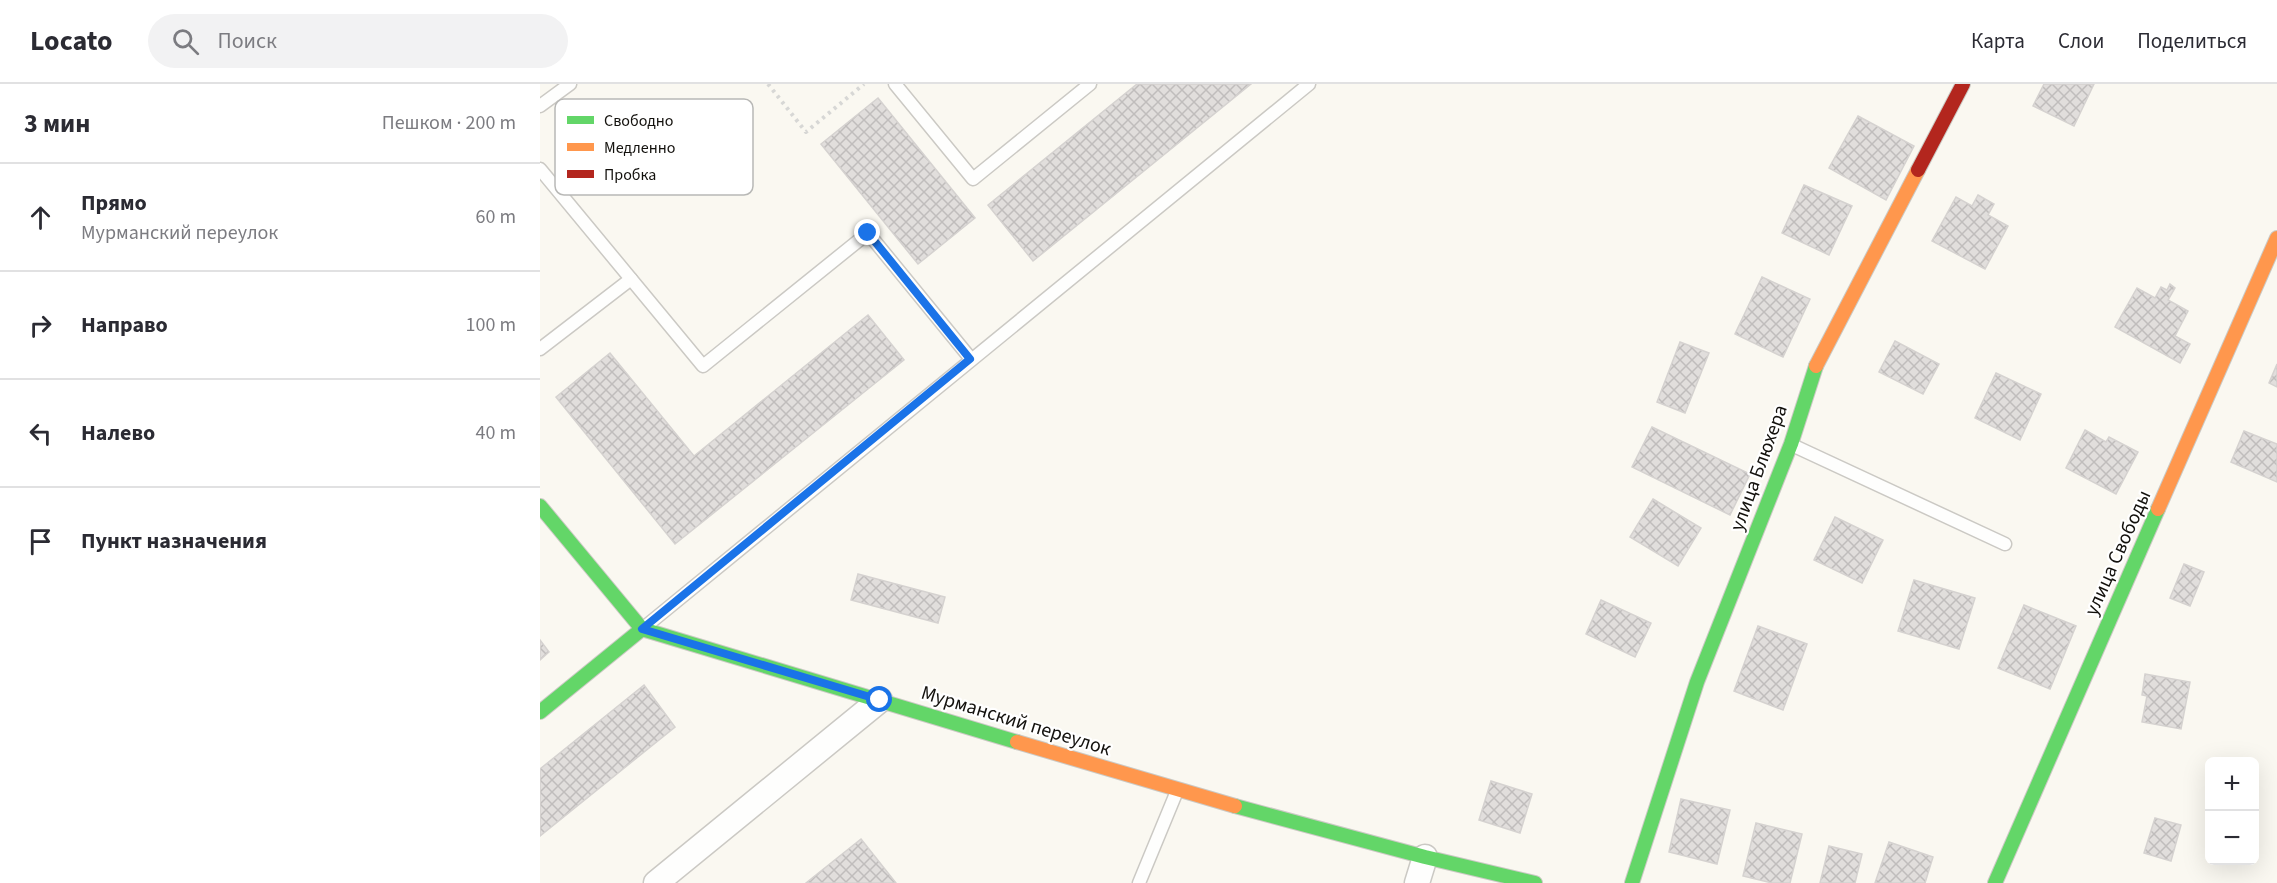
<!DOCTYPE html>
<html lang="ru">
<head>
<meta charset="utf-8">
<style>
	body { margin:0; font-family:"Source Sans 3",sans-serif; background:#f2f2f3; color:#2b2b33 }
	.controls { position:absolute; right:18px; bottom:18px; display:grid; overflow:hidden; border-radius:9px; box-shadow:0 6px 24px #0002 }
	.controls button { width:54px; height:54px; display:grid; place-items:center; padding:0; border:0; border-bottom:2px solid #e1e1e2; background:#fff; color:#2b2b33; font:30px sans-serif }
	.stop { position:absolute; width:18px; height:18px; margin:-14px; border:4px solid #1a73e8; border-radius:50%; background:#fff }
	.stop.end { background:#1a73e8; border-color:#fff; box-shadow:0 2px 6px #0008 }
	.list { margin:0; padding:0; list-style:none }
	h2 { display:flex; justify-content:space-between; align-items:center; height:78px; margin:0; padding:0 24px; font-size:26px }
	h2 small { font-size:20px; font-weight:400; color:#7c7c81 }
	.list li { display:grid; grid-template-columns:39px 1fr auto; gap:18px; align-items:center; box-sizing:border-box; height:108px; padding:0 24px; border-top:2px solid #e1e1e2 }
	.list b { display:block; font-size:22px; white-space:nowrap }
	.list p { margin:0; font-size:20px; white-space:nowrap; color:#7c7c81 }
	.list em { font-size:20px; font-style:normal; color:#7c7c81 }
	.icon { flex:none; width:33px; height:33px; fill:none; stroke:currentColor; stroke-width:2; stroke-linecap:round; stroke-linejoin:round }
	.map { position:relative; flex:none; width:1737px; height:799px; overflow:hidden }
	header { display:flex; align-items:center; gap:36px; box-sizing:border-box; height:84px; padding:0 30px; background:#fff; border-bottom:2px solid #e1e1e2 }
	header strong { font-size:28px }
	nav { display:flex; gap:33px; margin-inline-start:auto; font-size:21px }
	.search { width:420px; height:54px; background:#f2f2f3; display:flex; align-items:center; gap:15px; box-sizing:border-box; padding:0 21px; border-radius:33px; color:#7c7c81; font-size:22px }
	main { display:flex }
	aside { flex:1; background:#fff }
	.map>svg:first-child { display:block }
	.building { fill:url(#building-cross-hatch); stroke:#d5d2d0; stroke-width:1.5 }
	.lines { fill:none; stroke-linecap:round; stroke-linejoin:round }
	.lane-casing { stroke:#cbc9c4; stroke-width:15 }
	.street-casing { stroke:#cbc9c4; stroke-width:27 }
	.fast-casing { stroke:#cbc9c4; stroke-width:16 }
	.slow-casing { stroke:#cbc9c4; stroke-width:16 }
	.jam-casing { stroke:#cbc9c4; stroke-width:16 }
	.path { stroke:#d7d7d5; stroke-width:4; stroke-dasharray:3 4.5; stroke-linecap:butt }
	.lane { stroke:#fefefd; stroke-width:12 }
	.street { stroke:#fefefd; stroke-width:24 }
	.fast { stroke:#63d668; stroke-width:14 }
	.slow { stroke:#ff974d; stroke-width:14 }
	.jam { stroke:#b3261e; stroke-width:14 }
	.route { stroke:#1a73e8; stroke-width:8 }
	.labels { text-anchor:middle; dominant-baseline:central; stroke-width:4.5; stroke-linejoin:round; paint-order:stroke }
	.street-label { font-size:20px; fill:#13110d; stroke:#fff }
	.key { fill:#fff; stroke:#b8b8b6; stroke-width:1.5 }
	.key-label { font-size:16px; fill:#13110d }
</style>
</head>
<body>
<header>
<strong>Locato</strong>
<div class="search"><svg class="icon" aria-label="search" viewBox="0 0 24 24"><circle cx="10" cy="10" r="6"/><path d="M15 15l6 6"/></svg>Поиск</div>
<nav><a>Карта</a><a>Слои</a><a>Поделиться</a></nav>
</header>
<main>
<aside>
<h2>3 мин<small>Пешком · 200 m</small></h2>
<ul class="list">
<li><svg class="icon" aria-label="ahead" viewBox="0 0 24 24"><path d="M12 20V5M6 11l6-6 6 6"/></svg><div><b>Прямо</b><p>Мурманский переулок</p></div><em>60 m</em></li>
<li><svg class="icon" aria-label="right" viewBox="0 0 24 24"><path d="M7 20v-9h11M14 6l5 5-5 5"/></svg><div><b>Направо</b></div><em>100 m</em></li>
<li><svg class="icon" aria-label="left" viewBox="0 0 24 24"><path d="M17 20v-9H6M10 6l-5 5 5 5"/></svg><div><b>Налево</b></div><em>40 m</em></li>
<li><svg class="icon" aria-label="arrive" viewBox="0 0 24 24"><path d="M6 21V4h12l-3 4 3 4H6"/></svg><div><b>Пункт назначения</b></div></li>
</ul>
</aside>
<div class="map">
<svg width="1737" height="799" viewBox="0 0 1737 799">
	<defs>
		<pattern id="building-cross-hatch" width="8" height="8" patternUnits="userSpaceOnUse" patternTransform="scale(1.5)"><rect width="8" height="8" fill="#e1dedc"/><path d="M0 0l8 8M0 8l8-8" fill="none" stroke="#c0bdbc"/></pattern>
	</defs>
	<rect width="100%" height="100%" fill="#faf8f1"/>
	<!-- building -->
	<g class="building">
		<polygon points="597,0 711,0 493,177 448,121"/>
		<polygon points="1504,0 1554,0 1534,42 1493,22"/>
		<polygon points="338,14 435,134 378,180 281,60"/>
		<polygon points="1318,32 1374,62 1346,116 1289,84"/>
		<polygon points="1264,101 1312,122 1289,171 1242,149"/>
		<polygon points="1438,111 1454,120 1448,131 1468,142 1445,185 1392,157 1416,113 1432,122"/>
		<polygon points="1222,193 1270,215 1243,273 1195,250"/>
		<polygon points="1630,200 1635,204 1628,216 1648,227 1635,252 1650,260 1640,279 1575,243 1597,204 1615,214 1621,203 1627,206"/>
		<polygon points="328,231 364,276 135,460 16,313 70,269 154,372"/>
		<polygon points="1355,257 1399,280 1383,310 1339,288"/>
		<polygon points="1140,258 1169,269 1145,329 1117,318"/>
		<polygon points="1737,280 1737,303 1729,299"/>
		<polygon points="1456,289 1501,310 1480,356 1435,334"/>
		<polygon points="1112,343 1210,390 1190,431 1092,383"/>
		<polygon points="1545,346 1566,358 1569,353 1598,368 1576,410 1526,384"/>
		<polygon points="1704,347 1737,360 1737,398 1691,378"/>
		<polygon points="1113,415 1161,444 1138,482 1090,453"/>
		<polygon points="1295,433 1343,456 1322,499 1274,476"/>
		<polygon points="1644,480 1664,488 1650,522 1630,514"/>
		<polygon points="318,490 405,513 398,539 311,516"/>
		<polygon points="1374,496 1435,514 1419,565 1358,547"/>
		<polygon points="1061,516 1111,539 1095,573 1046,550"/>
		<polygon points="1484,521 1536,542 1510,605 1458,584"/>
		<polygon points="1218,542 1267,560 1243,626 1194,607"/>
		<polygon points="0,556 9,568 0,576"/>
		<polygon points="1605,590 1650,598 1641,645 1602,638 1607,612 1602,611"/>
		<polygon points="104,601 135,643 0,752 0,685"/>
		<polygon points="951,697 992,710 980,749 939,736"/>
		<polygon points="1141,715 1190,726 1177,780 1129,768"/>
		<polygon points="1615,734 1641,741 1631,777 1604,769"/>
		<polygon points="1216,739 1262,750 1250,799 1232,799 1203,792"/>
		<polygon points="321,755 356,799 266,799"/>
		<polygon points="1349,758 1393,773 1385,799 1335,799"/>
		<polygon points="1289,762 1322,770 1315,799 1280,799"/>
	</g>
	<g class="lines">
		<!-- lane casing -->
		<g class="lane-casing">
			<g id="lane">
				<polyline points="355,0 433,95 550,0"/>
				<polyline points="0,22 30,0"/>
				<polyline points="0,85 91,195"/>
				<polyline points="0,265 91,195 163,282 328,149 431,275"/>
				<polyline points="1252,361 1465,460"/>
				<polyline points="106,542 769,0"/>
				<polyline points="599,799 637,707"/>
			</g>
		</g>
		<!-- street casing -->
		<g class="street-casing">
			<g id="street">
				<polyline points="116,799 340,616"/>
				<polyline points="877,799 885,773"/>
			</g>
		</g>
		<!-- fast casing -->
		<g class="fast-casing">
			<g id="fast">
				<polyline points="0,422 102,545 477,658"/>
				<polyline points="0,628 102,545"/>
				<polyline points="695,722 885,773 995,799"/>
				<polyline points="1092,799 1157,598 1251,360 1276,282"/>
				<polyline points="1455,799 1618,425"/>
			</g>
		</g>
		<!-- slow casing -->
		<g class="slow-casing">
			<g id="slow">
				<polyline points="1276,282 1378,86"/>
				<polyline points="1618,425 1737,154"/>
				<polyline points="477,658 695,722"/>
			</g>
		</g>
		<!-- jam casing -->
		<g class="jam-casing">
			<polyline id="jam" points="1378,86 1423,0"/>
		</g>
		<!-- path -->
		<polyline class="path" points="228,0 266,48 324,0"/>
		<!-- lane -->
		<use href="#lane" class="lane"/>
		<!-- street -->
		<use href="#street" class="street"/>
		<!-- fast -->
		<use href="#fast" class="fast"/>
		<!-- slow -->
		<use href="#slow" class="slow"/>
		<!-- jam -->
		<use href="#jam" class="jam"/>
	</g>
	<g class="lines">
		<!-- route -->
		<polyline class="route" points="328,149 430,275 102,545 340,616"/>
	</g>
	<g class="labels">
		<!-- street labels -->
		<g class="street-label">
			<text transform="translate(1219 384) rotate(-70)">улица Блюхера</text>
			<text transform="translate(1578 469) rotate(-66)">улица Свободы</text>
			<text transform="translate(476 637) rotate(17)">Мурманский переулок</text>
		</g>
	</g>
	<!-- legend -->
	<rect x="15" y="15" width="198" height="96" rx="9" class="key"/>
	<rect x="27" y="32" width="27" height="8" fill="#63d668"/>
	<rect x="27" y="59" width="27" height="8" fill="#ff974d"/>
	<rect x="27" y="86" width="27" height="8" fill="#b3261e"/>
	<g class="key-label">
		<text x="64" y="42">Свободно</text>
		<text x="64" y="69">Медленно</text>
		<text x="64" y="96">Пробка</text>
	</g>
</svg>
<div class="controls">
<button>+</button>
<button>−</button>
</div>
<div class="stop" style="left:340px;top:616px"></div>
<div class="stop end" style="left:328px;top:149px"></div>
</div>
</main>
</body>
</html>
